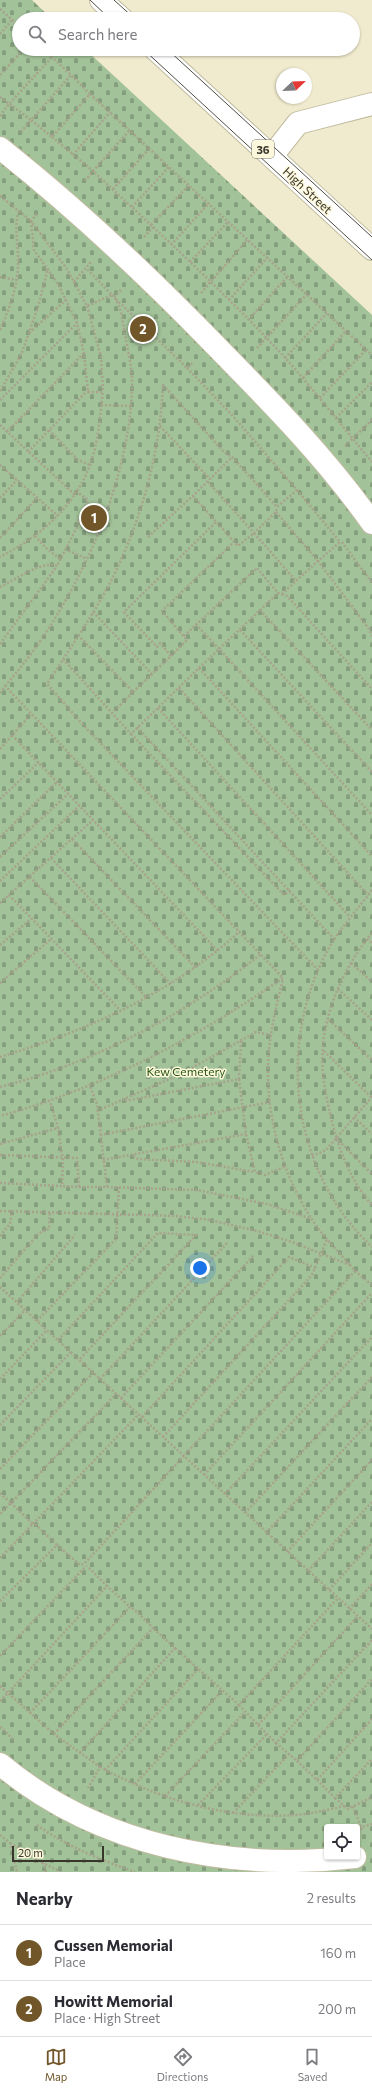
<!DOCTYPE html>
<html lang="en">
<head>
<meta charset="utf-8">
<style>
	body { margin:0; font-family:Commissioner,sans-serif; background:#f7f7f7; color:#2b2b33 }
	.controls { position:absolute; right:12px; bottom:12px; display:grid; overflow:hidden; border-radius:4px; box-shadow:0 1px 3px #0004 }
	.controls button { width:36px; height:36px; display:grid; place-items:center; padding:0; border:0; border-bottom:1px solid #e1e1e2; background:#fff; color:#2b2b33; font:20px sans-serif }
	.compass { position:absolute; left:276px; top:68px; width:36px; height:36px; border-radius:50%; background:#fff; box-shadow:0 1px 3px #0004; rotate:67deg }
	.scale { position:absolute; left:12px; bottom:10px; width:92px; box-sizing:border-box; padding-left:4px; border:2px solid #38362b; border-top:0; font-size:11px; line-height:14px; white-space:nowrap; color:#38362b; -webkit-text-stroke:3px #fdf8db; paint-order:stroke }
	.you { position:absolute; left:200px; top:1268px; width:14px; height:14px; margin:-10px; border:3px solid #fff; border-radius:50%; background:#1a73e8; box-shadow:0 0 0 6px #1a73e833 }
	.badge { display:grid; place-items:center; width:26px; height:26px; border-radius:50%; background:#715629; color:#fff; font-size:13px; font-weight:700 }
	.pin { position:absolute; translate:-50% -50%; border:2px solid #fff; box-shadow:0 1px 4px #0006 }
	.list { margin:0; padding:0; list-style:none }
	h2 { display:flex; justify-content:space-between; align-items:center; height:52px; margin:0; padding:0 16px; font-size:17px }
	h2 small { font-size:13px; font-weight:400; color:#7c7c81 }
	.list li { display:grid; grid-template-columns:26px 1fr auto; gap:12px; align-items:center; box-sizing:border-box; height:56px; padding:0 16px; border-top:1px solid #e1e1e2 }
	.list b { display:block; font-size:15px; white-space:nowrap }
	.list p { margin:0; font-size:13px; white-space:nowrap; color:#7c7c81 }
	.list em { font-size:13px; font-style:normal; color:#7c7c81 }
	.icon { flex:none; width:22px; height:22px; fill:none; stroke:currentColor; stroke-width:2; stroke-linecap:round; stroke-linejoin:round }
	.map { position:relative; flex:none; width:372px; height:1872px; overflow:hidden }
	.search { position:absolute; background:#fff; box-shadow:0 1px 3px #0004; left:12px; right:12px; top:12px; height:44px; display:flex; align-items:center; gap:10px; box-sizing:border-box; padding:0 14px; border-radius:22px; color:#7c7c81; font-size:15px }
	.sheet { height:164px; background:#fff }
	nav { display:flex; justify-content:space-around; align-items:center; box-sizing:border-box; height:56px; border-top:1px solid #e1e1e2; background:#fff; font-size:11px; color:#7c7c81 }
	nav a { display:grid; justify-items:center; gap:2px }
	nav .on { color:#715629 }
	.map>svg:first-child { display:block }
	.cemetery { fill:url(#cemetery-stones); fill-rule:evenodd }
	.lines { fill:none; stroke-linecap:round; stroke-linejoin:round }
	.minor-casing { stroke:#c1bca1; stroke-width:24 }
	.major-casing { stroke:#c1bca1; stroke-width:24 }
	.path { stroke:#a6a28c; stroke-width:2.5; stroke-dasharray:2 2; stroke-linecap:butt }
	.minor { stroke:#fff; stroke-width:22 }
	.major { stroke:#fff; stroke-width:22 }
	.tram { stroke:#504e41; stroke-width:1 }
	.labels { text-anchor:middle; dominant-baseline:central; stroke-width:3; stroke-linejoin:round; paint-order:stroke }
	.shield { fill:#fdf8db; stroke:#737060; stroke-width:1 }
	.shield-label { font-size:11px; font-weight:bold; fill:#38362b }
	.street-label { font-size:12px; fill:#38362b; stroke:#fdf8db }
	.park-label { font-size:12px; fill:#245510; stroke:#fdf8db }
</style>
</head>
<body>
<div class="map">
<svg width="372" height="1872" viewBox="0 0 372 1872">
	<defs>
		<pattern id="cemetery-stones" width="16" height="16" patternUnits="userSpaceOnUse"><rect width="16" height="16" fill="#a2c299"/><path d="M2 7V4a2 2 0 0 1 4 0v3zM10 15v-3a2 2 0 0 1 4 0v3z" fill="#859e7d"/></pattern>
	</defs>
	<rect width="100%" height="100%" fill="#f0ebce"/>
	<!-- cemetery -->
	<path class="cemetery" d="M0,0H32L52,19H19V49H85L372,315V1872H0ZM327,1827H357V1857H327Z"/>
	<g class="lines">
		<!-- minor casing -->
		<g class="minor-casing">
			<g id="minor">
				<path d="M0,148C77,209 148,276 216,346C271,402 327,459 372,523"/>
				<polyline points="272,156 298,123 372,104"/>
				<path d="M0,1764C97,1845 229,1872 355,1857"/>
			</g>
		</g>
		<!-- major casing -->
		<g class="major-casing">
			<g id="major">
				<polyline points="101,0 122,19"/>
				<polyline points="155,49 372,249"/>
			</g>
		</g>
		<!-- path -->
		<g class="path">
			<polyline points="0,9 19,26"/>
			<polyline points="0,34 12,20"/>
			<polyline points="0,75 24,49"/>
			<polyline points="90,94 372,355"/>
			<polyline points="0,97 31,120 71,75 52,57"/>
			<polyline points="0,116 9,104 52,57 44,49"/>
			<path d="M129,131L93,171C156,230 220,288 278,350C311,386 341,425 372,462"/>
			<polyline points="21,132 31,120 52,137 90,94 71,75"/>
			<polyline points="52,137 93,171 84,182"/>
			<polyline points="73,155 110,112"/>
			<polyline points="113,189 149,149"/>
			<path d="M0,196L31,221L34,250L58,284L77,323L84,353L88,392H103C100,414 99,437 92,459C78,504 41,536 0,557"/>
			<polyline points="132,207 169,167"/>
			<polyline points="37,214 31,221 67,269 87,306 112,295 86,268"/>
			<polyline points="151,225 189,185"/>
			<polyline points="144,237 153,227"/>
			<polyline points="171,245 209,203"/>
			<polyline points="190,262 228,222"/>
			<polyline points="0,277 16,280"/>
			<polyline points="74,282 91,262"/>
			<polyline points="201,293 248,239"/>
			<polyline points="114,297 121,290"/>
			<polyline points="116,299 187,368 194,362"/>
			<polyline points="229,300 268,257"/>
			<polyline points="87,306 101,357 103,392"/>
			<polyline points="248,320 288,276"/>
			<path d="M0,330C9,310 18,286 18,264C19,247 13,228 19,211"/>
			<polyline points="29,333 67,299"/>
			<polyline points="257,348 307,294"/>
			<polyline points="285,358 327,313"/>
			<path d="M187,368L232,415L297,490L277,507L232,457L224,452L163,385C160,451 143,515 114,575C95,613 70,648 47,684L86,728L318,970"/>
			<polyline points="303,378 346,331"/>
			<polyline points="0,391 21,355 38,307 48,268"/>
			<polyline points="320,398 366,350"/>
			<polyline points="0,400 77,323"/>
			<polyline points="101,405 131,406"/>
			<polyline points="336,418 372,382"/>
			<polyline points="0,425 75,495"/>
			<polyline points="160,426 210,479"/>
			<polyline points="49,430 78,460 90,465"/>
			<polyline points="7,432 84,353"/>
			<polyline points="345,446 372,420"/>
			<polyline points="28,452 84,394 88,392"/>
			<polyline points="0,465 58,516"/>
			<polyline points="208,482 254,533 276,512 277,507"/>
			<polyline points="297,490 340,542 318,561 369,629 372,636"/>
			<polyline points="193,496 238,546 254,533 296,581 318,561 276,512"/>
			<polyline points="0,498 17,480"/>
			<polyline points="35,536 45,547 60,559"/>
			<polyline points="148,537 197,492 232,457"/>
			<polyline points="0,538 37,498"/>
			<polyline points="342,542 372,583"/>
			<polyline points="65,549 87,559"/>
			<path d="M0,587C15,580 42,560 57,566L77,527L88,500L77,492"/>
			<polyline points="282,594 287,596 372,689"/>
			<polyline points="260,610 372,730"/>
			<polyline points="93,612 152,674 171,656 160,643 157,647 124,612 216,522"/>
			<polyline points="196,624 372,815"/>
			<polyline points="240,630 372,772"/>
			<polyline points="78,635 133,692 113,712"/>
			<polyline points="184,636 257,568 278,593 282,594 296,581"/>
			<polyline points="0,644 57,566"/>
			<polyline points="171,656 187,640 162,611 234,542"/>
			<polyline points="63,659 131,734 199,668 372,856"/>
			<polyline points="199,668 278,593"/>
			<path d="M5,686C72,611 129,489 132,388C133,372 129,356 126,340C123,327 122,304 112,295"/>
			<polyline points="179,688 368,895"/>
			<polyline points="133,692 152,674"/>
			<path d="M0,693L5,686L283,978C196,1038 102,1088 0,1116"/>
			<polyline points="158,708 350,917"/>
			<polyline points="137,727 334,939"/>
			<polyline points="131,734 284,895 290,890"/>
			<polyline points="12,735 218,951"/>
			<polyline points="0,749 32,713"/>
			<polyline points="0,799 39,762"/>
			<polyline points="0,837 57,782"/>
			<polyline points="72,839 196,968"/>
			<polyline points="0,857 68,794"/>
			<polyline points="51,858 171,984"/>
			<polyline points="30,877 146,997"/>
			<polyline points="0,881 79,806"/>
			<path d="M372,890C355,913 336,932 323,959C277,1054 294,1174 372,1247"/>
			<polyline points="9,895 120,1010"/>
			<polyline points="0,903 93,820"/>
			<path d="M372,933C341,970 318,1024 323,1073C324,1088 328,1104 331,1118C339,1150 350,1180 372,1205"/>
			<polyline points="367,939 372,943"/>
			<polyline points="0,945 31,919"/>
			<polyline points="351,963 372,982"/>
			<polyline points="0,983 51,939"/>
			<polyline points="338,989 372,1020"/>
			<polyline points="329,1020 372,1060"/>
			<polyline points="324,1051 372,1098"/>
			<path d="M0,1057C86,1031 173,993 240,931"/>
			<polyline points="239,1079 246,1134 255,1172 265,1175 286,1166"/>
			<path d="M0,1087C94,1063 186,1014 261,954"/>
			<polyline points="125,1101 239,1079 241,1041"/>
			<polyline points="97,1111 183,1073 256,1032 271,1035"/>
			<polyline points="354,1117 372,1134"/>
			<polyline points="100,1135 270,1102"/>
			<polyline points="336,1138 372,1174"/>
			<polyline points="0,1144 58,1128 50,1101"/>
			<polyline points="0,1155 77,1158 79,1187 62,1186"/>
			<polyline points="133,1156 138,1159 196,1162 255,1172"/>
			<polyline points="312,1156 326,1150 372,1097"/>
			<polyline points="103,1160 246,1134"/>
			<polyline points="0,1183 62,1186 63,1161 58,1128"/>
			<polyline points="79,1187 107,1187 97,1104 90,1086"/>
			<polyline points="107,1187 197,1190 267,1204 312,1219"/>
			<path d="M0,1211L176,1216L210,1220L257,1231L292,1242L350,1265C337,1250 322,1235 311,1218C285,1178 269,1126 268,1078C267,1044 275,1011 283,979"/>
			<polyline points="0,1236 10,1224 12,1211"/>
			<polyline points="355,1271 372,1285"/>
			<polyline points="0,1278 39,1233 49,1229 50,1213"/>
			<polyline points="0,1287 372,1629"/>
			<polyline points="17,1302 75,1235"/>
			<polyline points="37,1321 116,1239 119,1187"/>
			<polyline points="0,1336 25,1310"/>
			<polyline points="58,1340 158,1233 196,1235 79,1360"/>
			<polyline points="0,1379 47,1330"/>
			<polyline points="100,1379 228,1242"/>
			<polyline points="121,1398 254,1255"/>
			<polyline points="142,1417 289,1257 316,1268"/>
			<polyline points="0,1425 71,1352"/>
			<polyline points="163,1437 312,1275 327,1239"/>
			<polyline points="0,1469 93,1373"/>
			<polyline points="204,1475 372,1293"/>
			<polyline points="0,1493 11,1503 0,1514"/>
			<polyline points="225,1494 372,1337"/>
			<polyline points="245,1513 372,1377"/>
			<polyline points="33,1524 139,1414"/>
			<polyline points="266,1533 372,1419"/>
			<polyline points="57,1545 80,1565 84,1564 355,1271 350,1265"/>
			<polyline points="287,1552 372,1460"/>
			<polyline points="0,1558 33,1524 11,1503 116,1394"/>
			<polyline points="308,1571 372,1502"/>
			<polyline points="329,1590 372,1543"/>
			<polyline points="0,1601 57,1545 34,1523"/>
			<polyline points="349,1609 372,1584"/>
			<polyline points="175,1648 239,1705 338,1598"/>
			<polyline points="0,1656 86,1566"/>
			<polyline points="0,1686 8,1693 107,1586 87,1566"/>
			<polyline points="0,1701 8,1693 54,1734 100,1767 88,1788"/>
			<polyline points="239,1705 258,1725 358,1616"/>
			<polyline points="30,1713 130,1607 107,1586"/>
			<polyline points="258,1725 276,1743 372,1640"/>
			<polyline points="0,1727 13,1739"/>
			<polyline points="54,1734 153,1628 136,1611 130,1607"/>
			<polyline points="276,1743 297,1761 372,1679"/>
			<polyline points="80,1753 175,1648 153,1628"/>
			<polyline points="297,1761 317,1780 372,1719"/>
			<path d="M100,1767C162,1801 234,1822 305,1814C318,1812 332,1809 344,1806"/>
			<polyline points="105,1770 198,1669"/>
			<polyline points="317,1780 335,1798 372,1759"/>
			<polyline points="135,1784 222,1691"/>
			<polyline points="165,1796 245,1712"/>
			<polyline points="335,1798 348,1809 372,1797"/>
			<polyline points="198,1805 267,1734"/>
			<polyline points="353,1806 362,1830"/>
			<polyline points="233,1813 289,1754"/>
			<path d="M37,1825C66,1846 101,1860 135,1872"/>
			<polyline points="359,1828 372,1824"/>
			<polyline points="0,1835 10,1843 17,1872"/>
			<polyline points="10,1843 43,1863"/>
			<polyline points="46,1872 43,1863 61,1872"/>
		</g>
		<!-- minor -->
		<use href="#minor" class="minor"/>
		<!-- major -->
		<use href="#major" class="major"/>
		<!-- tram -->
		<g class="tram">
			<polyline points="90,0 110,19"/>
			<polyline points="114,0 135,19"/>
			<polyline points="143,49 372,260"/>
			<polyline points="167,49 372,237"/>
		</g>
	</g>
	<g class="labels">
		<!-- shield labels -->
		<rect class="shield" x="252" y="140" width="22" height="18" rx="3"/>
		<g class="shield-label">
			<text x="263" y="149">36</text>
		</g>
		<!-- street labels -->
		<g class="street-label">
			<text transform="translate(308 190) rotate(43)">High Street</text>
		</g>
		<!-- park labels -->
		<g class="park-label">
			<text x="186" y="1071">Kew Cemetery</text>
		</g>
	</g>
</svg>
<div class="controls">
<button><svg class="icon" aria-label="locate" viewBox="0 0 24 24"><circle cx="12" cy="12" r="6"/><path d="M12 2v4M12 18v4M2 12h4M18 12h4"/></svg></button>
</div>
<svg class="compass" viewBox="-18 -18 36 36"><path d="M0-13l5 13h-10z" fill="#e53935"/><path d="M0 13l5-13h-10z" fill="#7c7c81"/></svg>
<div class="scale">20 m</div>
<div class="you"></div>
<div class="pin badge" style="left:94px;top:518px">1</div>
<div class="pin badge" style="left:143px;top:329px">2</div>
<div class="search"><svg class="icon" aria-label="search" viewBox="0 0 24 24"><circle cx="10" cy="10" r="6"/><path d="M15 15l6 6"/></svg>Search here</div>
</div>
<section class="sheet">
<h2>Nearby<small>2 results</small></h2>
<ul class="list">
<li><span class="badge">1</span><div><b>Cussen Memorial</b><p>Place</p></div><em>160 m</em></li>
<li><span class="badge">2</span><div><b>Howitt Memorial</b><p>Place · High Street</p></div><em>200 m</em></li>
</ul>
</section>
<nav>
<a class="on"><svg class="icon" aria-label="map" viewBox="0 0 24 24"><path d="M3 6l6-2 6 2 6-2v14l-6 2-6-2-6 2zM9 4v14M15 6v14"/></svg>Map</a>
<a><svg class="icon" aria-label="directions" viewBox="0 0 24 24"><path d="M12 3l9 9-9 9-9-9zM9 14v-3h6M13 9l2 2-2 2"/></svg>Directions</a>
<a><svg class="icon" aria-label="saved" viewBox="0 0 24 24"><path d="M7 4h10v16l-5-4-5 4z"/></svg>Saved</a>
</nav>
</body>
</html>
